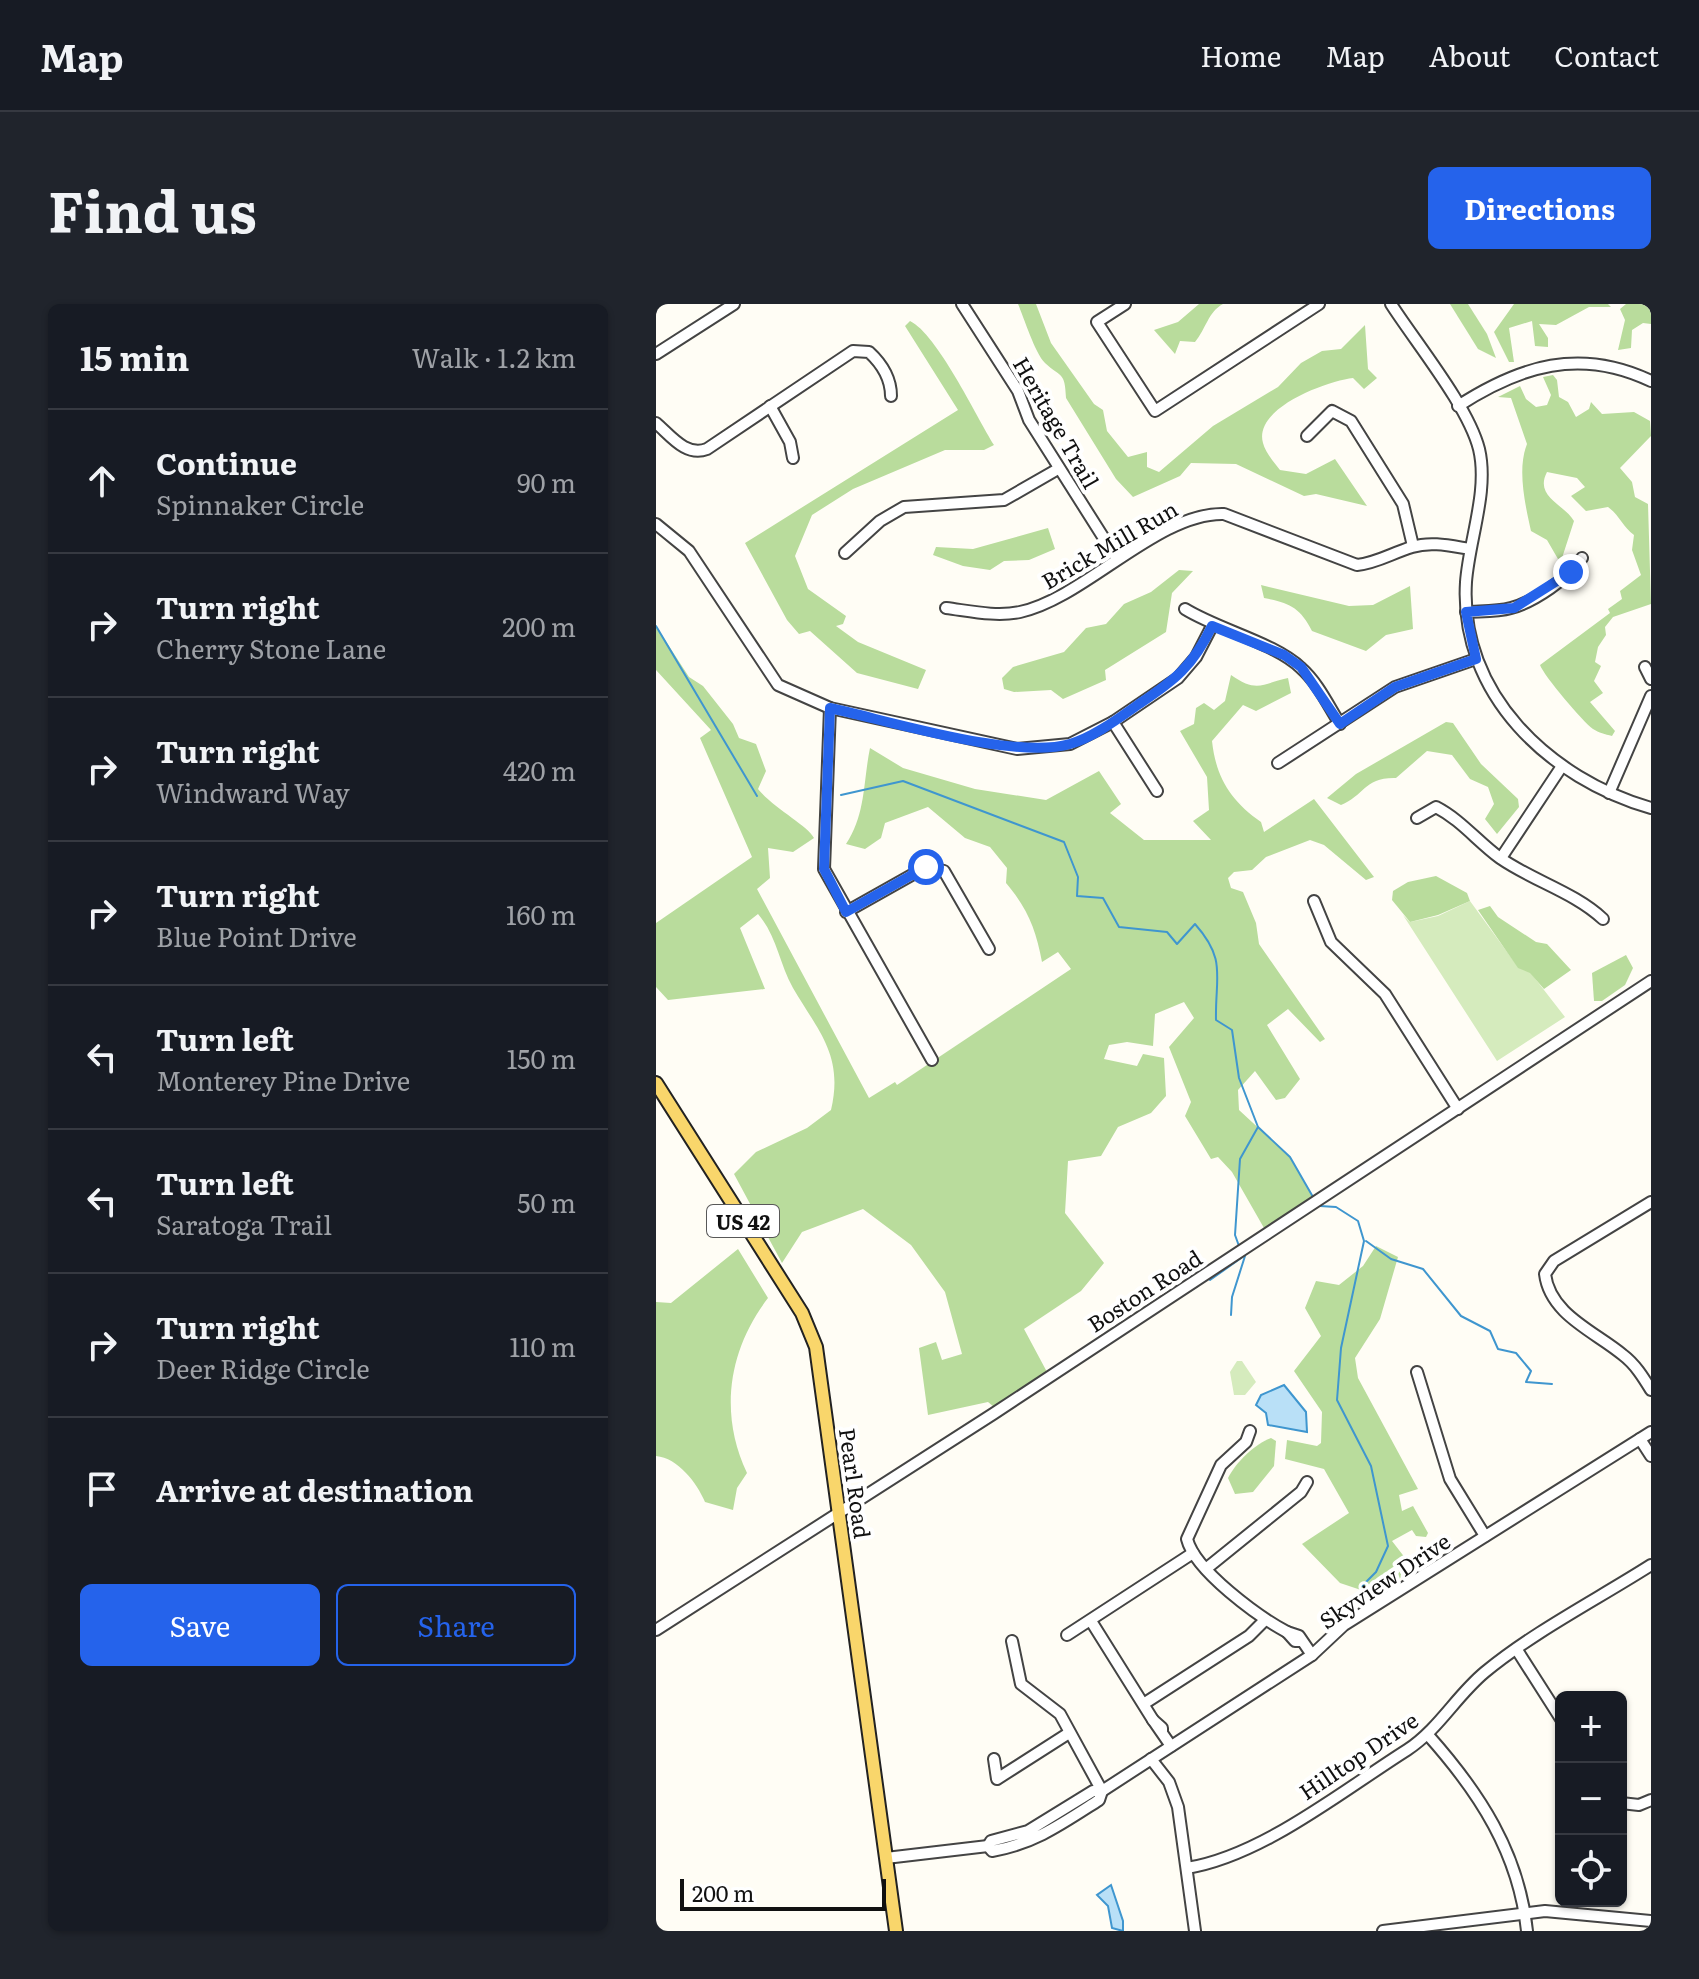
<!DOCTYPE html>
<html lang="en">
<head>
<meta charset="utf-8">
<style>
	body { margin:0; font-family:Literata,serif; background:#20242c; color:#f1f3f6 }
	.controls { position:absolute; right:24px; bottom:24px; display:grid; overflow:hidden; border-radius:12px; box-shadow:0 2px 6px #0004 }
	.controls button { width:72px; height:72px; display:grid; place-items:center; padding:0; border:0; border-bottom:2px solid #363941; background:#171b24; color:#f1f3f6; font:40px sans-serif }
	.scale { position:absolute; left:24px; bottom:20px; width:206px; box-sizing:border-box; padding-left:8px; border:4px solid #111; border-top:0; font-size:22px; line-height:28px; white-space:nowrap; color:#111; -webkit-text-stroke:6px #fff; paint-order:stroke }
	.stop { position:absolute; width:24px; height:24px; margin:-18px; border:6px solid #2563eb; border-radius:50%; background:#fff }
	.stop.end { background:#2563eb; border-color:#fff; box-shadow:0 2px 8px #0008 }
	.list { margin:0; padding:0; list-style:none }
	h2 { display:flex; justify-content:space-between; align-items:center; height:104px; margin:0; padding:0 32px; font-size:34px }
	h2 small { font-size:26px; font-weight:400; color:#9ea1a6 }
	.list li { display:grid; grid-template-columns:52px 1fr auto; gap:24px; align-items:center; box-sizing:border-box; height:144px; padding:0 32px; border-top:2px solid #363941 }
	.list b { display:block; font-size:30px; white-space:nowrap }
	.list p { margin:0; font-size:26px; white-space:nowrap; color:#9ea1a6 }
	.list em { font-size:26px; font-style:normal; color:#9ea1a6 }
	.actions { display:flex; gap:16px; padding:24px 32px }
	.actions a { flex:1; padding:18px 0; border:2px solid #2563eb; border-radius:12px; text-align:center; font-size:28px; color:#2563eb }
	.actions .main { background:#2563eb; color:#fff }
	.icon { flex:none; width:44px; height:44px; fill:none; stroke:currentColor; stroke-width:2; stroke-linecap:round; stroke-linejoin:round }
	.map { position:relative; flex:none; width:995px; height:1627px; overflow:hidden; border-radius:12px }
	header { display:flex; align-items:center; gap:48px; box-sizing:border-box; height:112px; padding:0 40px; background:#171b24; border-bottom:2px solid #363941 }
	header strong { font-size:38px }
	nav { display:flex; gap:44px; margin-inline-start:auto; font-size:28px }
	.intro { display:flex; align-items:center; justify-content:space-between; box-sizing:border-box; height:192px; padding:0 48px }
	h1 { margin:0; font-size:56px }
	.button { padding:20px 36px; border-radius:12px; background:#2563eb; color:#fff; font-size:28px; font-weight:700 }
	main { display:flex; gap:48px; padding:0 48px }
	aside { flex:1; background:#171b24; border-radius:12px; box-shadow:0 2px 6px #0004 }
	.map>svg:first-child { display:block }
	.green { fill:#d5ebbd }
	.forest { fill:#b9dc9c }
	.water { fill:#b9e0f7; stroke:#3f96cf; stroke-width:2 }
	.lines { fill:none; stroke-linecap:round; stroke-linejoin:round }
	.stream { stroke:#3f96cf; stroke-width:2 }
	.minor-casing { stroke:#444; stroke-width:14 }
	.major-casing { stroke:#222; stroke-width:16 }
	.minor { stroke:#fff; stroke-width:10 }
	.major { stroke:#f9d66b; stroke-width:12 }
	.route { stroke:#2563eb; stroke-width:10 }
	.labels { text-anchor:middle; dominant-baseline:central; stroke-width:8; stroke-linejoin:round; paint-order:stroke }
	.shield { fill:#fff; stroke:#585858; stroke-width:2 }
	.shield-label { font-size:20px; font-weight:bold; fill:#111 }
	.street-label { font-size:22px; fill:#111; stroke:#fff }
</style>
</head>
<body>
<header>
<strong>Map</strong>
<nav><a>Home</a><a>Map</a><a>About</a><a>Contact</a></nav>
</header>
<div class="intro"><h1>Find us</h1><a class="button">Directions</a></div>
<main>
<aside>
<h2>15 min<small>Walk · 1.2 km</small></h2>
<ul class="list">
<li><svg class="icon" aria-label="ahead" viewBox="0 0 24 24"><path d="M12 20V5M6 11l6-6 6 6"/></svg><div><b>Continue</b><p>Spinnaker Circle</p></div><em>90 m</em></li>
<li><svg class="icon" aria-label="right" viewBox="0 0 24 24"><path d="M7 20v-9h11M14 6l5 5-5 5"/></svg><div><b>Turn right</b><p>Cherry Stone Lane</p></div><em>200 m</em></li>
<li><svg class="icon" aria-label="right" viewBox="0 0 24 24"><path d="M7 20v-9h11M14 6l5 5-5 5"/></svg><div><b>Turn right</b><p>Windward Way</p></div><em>420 m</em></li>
<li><svg class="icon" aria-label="right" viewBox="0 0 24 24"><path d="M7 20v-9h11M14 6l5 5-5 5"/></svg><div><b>Turn right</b><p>Blue Point Drive</p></div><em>160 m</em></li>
<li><svg class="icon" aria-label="left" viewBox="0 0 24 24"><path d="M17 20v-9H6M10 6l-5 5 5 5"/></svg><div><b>Turn left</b><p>Monterey Pine Drive</p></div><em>150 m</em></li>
<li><svg class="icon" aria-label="left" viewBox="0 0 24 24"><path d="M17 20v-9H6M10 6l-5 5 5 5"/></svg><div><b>Turn left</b><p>Saratoga Trail</p></div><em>50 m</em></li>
<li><svg class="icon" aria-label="right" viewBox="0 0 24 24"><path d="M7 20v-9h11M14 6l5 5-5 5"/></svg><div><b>Turn right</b><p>Deer Ridge Circle</p></div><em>110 m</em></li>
<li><svg class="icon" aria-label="arrive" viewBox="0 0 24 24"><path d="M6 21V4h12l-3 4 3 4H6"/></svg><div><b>Arrive at destination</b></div></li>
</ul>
<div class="actions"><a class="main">Save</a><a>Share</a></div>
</aside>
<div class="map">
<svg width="995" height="1627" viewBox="0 0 995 1627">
	<rect width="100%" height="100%" fill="#fffdf5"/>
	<!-- green -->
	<g class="green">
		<polygon points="814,597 862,663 874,668 909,713 841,757 747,611 754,618 782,612"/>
		<polygon points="581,1057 586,1057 600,1078 589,1091 578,1091 574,1068"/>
	</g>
	<!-- forest -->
	<g class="forest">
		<path d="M362,0H380L395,39L438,100L447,106L451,127L472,153L491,148V163L503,168L557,122L622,83L645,59L666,47L685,45L709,21L712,65L721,74L708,85L697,74C671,77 597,104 607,139C609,148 618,158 624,166L650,170L679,155L711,202L660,190L648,192L580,160L535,159L524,172L477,193L460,175L410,94C409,67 405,74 389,59C379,49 368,14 362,0Z"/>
		<path d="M543,0H567C552,8 550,25 539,38L524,37L519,50L498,26L522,18Z"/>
		<polygon points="794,0 812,0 831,30 840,54 822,45"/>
		<polygon points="858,0 952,0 955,3 933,3 900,21 883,20 892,34 892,43 879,42 876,17 853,24 858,58 853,58 838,28"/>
		<polygon points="970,0 995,0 995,20 987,19 976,26 975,44 962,46 969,16 964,5"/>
		<path d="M254,17C281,30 320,112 338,141L328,146H289L197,185L156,211L139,252L152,285L190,312L187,320L180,322L202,338L270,366L262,385L201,369L154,327L143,330L131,316L89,239L302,106L249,22Z"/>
		<path d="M897,71L901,76L903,93L912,98L920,113L933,105L935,98L946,110L978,108L994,117L995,132L964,164L976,178L979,193L992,200L995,300L957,313L949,323L950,331L942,343L939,358L945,362L938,377L947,389L934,398L959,427L956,432C949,430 943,429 937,425C927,418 888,372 884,361L954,309L952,305L966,295L964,287L985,271L976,246L978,231C967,223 964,212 952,203L930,207L915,192L929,183L921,174L891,168C878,193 908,200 918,217L906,254L902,255L891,236L875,227C869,200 861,165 871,140L855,94L842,93L864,82L870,95L880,103L891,101L895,91L887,73Z"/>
		<polygon points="392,224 399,245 373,256 348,257 334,266 307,262 277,251 280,243 317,245"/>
		<polygon points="523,266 537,267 516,289 510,328 449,366 450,376 407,395 395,386 358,388 348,385 346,374 357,363 408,348 430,324 450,320 468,300 495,288"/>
		<path d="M605,281L693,302L717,301L754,282L757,325L730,331L710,347L656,327C644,303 633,299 608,294Z"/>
		<path d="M0,322L33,373L47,382L77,420L83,434L100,440L110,467L102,485C117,504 151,521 158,534L137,548L112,544L114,574L101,585L213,794L239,778L241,781L415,665L402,648L386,658C380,626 372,605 350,579L351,564L334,543L309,534L272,503L229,519L225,534L209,545L190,540C210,510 207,478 214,444L247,464L319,485L390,496L443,467L465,500L454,509L488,536H555L537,517L553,506L551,473L524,427L538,420L540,404L548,399L558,406L569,397L575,371C602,390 607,379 632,374L635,389L600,407L587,401L556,437C560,474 575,497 605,518L608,528L658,495L718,573L710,576L668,541L654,536L610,553L596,566L578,568L572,574L575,584L587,588L600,619L603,640L669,735L664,738L632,705L611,721L644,775L629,794L620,796L599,767L582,786L583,806L634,853L658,894L608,924L576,868L562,853L555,855L529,812L535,798L513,743L538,714L528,698L499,710L497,742L471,738L453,741L448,755L481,762L487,750L508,754L510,792L495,809L462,823L445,852L412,857L409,909L448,959L425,987L368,1025L391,1068L338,1103L332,1098L272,1111L263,1044L280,1038L286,1056L306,1050L289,988L255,941L207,905L146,928L126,959L78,870L100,848L151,824L175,806C188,751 162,727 137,684C123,659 121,632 102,610L84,624L109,685L12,696L0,683V619L96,553L44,434L55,426L0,366Z"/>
		<path d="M790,418L797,419L825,460L862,495L863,503L841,530L829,515L838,500L832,483L814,475L796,451L771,447L740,474C708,473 708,492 685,501L671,494L700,470Z"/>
		<polygon points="780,572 811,589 814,597 782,611 754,618 736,596 737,587 752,578"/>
		<polygon points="834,602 842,613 880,638 891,640 915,666 888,685 874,669 862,664 822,606"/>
		<polygon points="970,651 977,664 969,681 946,697 938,697 936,669"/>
		<polygon points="720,942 742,953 724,1015 699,1054 702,1074 762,1185 743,1191 746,1207 757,1202 772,1229 770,1233 760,1232 756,1226 736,1237 753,1259 740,1281 723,1292 684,1279 646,1240 693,1209 668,1165 629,1155 631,1136 661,1142 665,1139 666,1108 638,1067 665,1032 649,1004 660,977 683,981 707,962"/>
		<path d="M82,945L112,994C72,1046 63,1110 91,1169L81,1184L77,1206L49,1198C41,1179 22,1154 0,1152V998L15,999Z"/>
		<path d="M615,1134L620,1137L618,1162L597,1188L579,1190L572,1174C580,1158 599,1140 615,1134Z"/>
	</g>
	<!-- water -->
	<g class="water">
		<polygon points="628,1081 650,1108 651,1128 612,1121 610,1109 600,1101 605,1091"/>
		<polygon points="455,1581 467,1617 467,1627 456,1624 452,1602 441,1591"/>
	</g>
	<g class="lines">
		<!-- stream -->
		<g class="stream">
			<polyline points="0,322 101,492"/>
			<path d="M185,491L247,477L408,538L422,573L421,592L447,594L463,623L511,628L521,640L539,620C571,656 559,672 560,716L576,726L583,774L602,823L634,853L657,893"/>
			<polyline points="664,902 680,903 702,917 708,937 685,1044 681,1096 715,1162 732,1242 720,1268 706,1282"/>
			<polyline points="710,937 735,955 767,965 805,1012 834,1027 842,1045 860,1049 875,1067 870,1078 896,1080"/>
			<polyline points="583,942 579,931 584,855 602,823"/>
			<polyline points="554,976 588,952"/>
			<polyline points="502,1007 542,982"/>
			<polyline points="575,1011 576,993 589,952"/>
			<polyline points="412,1067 450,1042"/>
			<polyline points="343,1113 358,1102"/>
		</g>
		<!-- minor casing -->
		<g class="minor-casing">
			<g id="minor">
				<polyline points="306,0 362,87 373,116 461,255"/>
				<polyline points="469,0 441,18 499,107 663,0"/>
				<path d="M735,0C760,39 812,102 823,145C833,187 813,236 810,278C803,390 894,475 995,504"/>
				<polyline points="0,50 78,0"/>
				<polyline points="114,102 134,138 137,154"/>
				<path d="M802,102C864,62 924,43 995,77"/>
				<path d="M0,119C15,132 30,153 51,145L197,47L213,48C226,60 235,74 235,92"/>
				<polyline points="651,132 676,107 695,117 747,200 757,242"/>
				<polyline points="0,220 33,247 122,381 174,404 361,445 414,440 457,418 522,374 540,353 556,322"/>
				<polyline points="189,249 224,217 248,203 348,196 402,165"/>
				<path d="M290,304C314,307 340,313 364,308C429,294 502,208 568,210L701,261C721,259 736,249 756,243C775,237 795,242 814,245"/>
				<path d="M529,305C563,326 619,339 645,364C662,379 672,401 684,420"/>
				<path d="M810,308C825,307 841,308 855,304C878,298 913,274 926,254"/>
				<polyline points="989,363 995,375"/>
				<polyline points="174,404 168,565 276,756"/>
				<polyline points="457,418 501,487"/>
				<polyline points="622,459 739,383 820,355"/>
				<polyline points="953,489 995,392"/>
				<path d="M761,514L780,503C805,516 822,538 844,554C877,577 918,588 947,615"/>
				<polyline points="845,554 906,462"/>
				<polyline points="658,597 675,638 729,690 802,805"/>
				<polyline points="190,608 270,563 288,567 333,645"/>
				<path d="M995,898L898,957L889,970C894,1011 940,1028 967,1051C979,1060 987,1073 995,1086"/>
				<polyline points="761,1068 794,1175 829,1232"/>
				<path d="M594,1127L590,1138L565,1161L531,1235C539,1267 603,1313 631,1328"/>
				<polyline points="984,1135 995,1152"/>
				<polyline points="551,1264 645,1188 651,1178"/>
				<polyline points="435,1317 497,1416"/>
				<polyline points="0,1326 337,1110 995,677"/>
				<polyline points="411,1331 537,1249"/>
				<polyline points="356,1337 365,1380 404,1410 446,1487 656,1351 688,1321 995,1128"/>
				<polyline points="645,1337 639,1337 631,1328 643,1332 656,1351"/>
				<polyline points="861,1346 905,1415"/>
				<polyline points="489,1399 593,1332 609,1316"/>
				<polyline points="506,1429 506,1424 497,1416 515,1442"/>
				<path d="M772,1431C823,1488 863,1549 871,1627"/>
				<polyline points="338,1455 341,1475 413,1429"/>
				<polyline points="495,1455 513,1478 522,1503 539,1627"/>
				<path d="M437,1487H446L443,1496C407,1519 378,1540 336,1547L332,1542L335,1537L372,1527Z"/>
				<polyline points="965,1499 983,1501 995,1496"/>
				<polyline points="230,1554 332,1542"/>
				<path d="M531,1564C606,1552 686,1487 751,1446C783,1425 800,1392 829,1368C879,1327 940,1296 995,1261"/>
				<polyline points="727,1627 889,1607 995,1617"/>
			</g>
		</g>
		<!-- major casing -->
		<g class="major-casing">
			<polyline id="major" points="0,779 146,1009 160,1043 240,1627"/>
		</g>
		<!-- minor -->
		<use href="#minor" class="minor"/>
		<!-- major -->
		<use href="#major" class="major"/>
	</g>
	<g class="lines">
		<!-- route -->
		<path class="route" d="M270,563L190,608L168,565L174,404C234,417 358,456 414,440C438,433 463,414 483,400C519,376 537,362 556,322L628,351L645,363L684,420L739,383L820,355L810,308L858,304L915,268"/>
	</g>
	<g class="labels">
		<!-- shield labels -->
		<rect class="shield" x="51" y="901" width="72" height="32" rx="6"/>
		<g class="shield-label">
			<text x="87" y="917">US 42</text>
		</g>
		<!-- street labels -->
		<g class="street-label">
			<text transform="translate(401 118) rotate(60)">Heritage Trail</text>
			<text transform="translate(453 240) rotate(-30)">Brick Mill Run</text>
			<text transform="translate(488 986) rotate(-33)">Boston Road</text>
			<text transform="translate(200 1179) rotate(82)">Pearl Road</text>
			<text transform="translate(728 1276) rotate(-34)">Skyview Drive</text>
			<text transform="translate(702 1451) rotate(-34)">Hilltop Drive</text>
		</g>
	</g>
</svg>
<div class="controls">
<button>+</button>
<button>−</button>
<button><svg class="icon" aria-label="locate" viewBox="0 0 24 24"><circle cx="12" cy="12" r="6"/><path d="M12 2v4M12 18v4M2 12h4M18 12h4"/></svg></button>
</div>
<div class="scale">200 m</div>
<div class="stop" style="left:270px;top:563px"></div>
<div class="stop end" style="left:915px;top:268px"></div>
</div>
</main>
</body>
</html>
